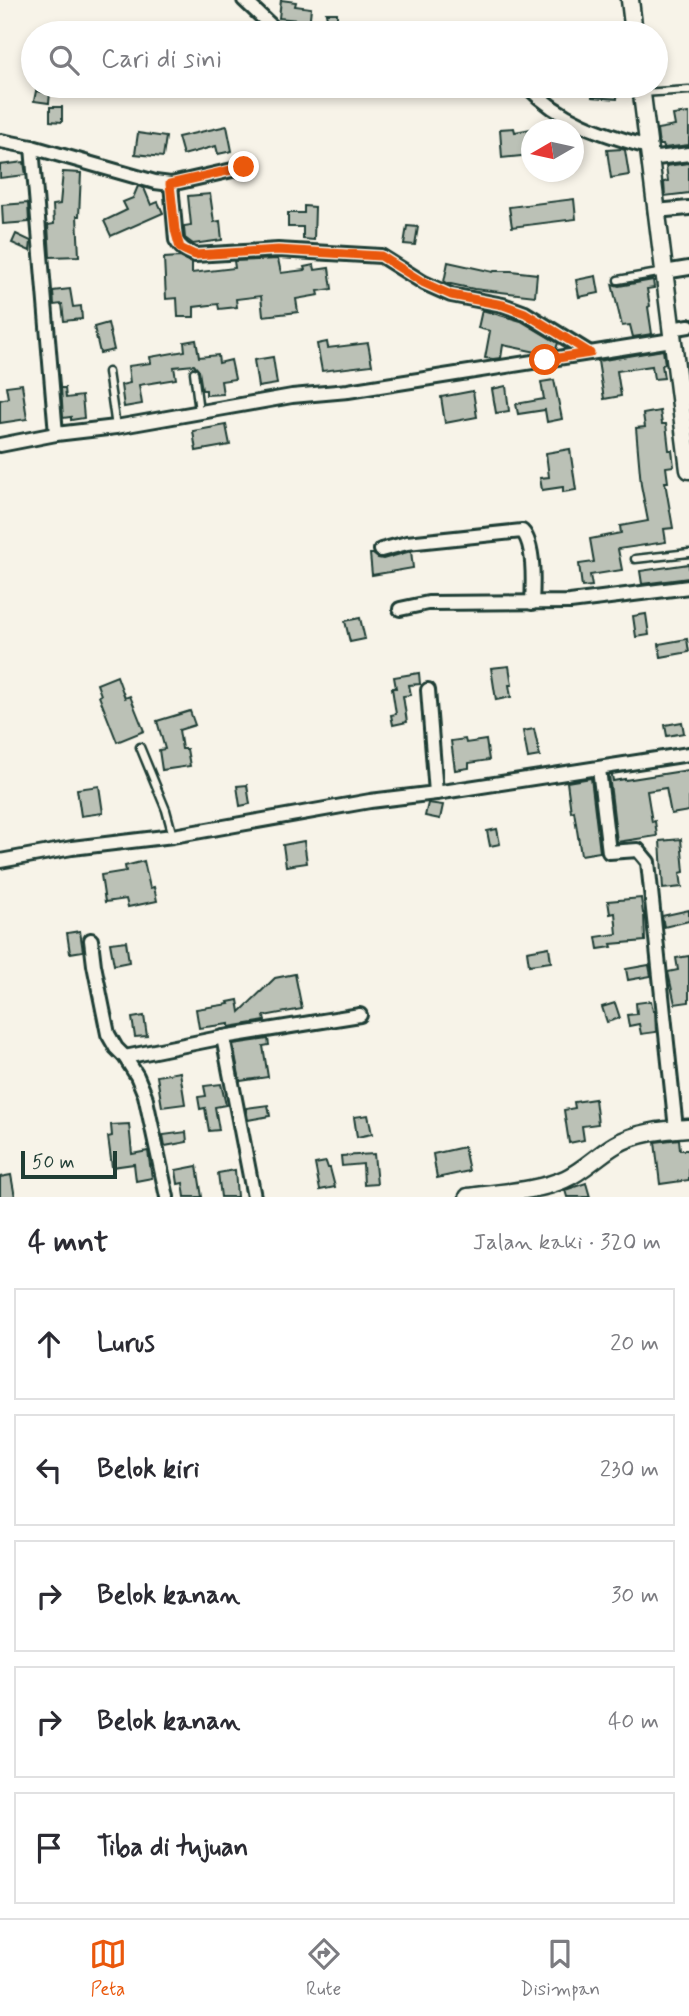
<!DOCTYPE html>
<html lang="id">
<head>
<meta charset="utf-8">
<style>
	body { margin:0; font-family:Mynerve,sans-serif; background:#f2f2f3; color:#2b2b33 }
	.compass { position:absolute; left:521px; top:119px; width:63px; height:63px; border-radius:50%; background:#fff; box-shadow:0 4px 10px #0003; rotate:261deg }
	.scale { position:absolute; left:21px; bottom:18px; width:96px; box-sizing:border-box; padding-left:7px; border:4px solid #1f3d34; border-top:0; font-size:19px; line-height:24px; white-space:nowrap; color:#1f3d34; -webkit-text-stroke:5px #f7f3e8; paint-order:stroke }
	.stop { position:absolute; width:21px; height:21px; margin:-16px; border:5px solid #ea580c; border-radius:50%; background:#fff }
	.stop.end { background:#ea580c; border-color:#fff; box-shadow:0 2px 7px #0008 }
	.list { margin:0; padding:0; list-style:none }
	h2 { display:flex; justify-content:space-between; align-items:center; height:91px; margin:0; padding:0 28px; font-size:30px }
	h2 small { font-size:23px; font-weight:400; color:#7c7c81 }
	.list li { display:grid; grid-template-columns:46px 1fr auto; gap:21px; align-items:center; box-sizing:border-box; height:112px; margin:0 14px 14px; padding:0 14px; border:2px solid #e1e1e2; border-radius:0px }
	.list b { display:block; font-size:26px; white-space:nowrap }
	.list em { font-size:23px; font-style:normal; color:#7c7c81 }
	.icon { flex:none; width:38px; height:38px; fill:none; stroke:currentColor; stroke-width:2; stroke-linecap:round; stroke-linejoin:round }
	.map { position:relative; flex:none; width:689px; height:1197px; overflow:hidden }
	.search { position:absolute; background:#fff; box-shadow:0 4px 10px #0003; left:21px; right:21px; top:21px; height:77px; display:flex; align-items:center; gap:18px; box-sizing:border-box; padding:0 24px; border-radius:38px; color:#7c7c81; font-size:26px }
	.sheet { height:721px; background:#fff }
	nav { display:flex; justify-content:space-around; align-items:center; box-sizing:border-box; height:98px; border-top:2px solid #e1e1e2; background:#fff; font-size:19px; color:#7c7c81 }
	nav a { display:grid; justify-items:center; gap:4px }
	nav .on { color:#ea580c }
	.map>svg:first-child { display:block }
	.building { fill:#bbc1b6; stroke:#1f3d34; stroke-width:2 }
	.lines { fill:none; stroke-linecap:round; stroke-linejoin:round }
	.service-casing { stroke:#1f3d34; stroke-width:11 }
	.minor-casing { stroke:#1f3d34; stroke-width:18 }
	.tertiary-casing { stroke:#1f3d34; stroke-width:21 }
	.service { stroke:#f7f3e8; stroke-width:6 }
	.minor { stroke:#f7f3e8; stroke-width:12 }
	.tertiary { stroke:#f7f3e8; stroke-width:16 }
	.route { stroke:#ea580c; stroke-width:9 }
</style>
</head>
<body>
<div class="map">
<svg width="689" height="1197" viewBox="0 0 689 1197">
	<rect width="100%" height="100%" fill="#f7f3e8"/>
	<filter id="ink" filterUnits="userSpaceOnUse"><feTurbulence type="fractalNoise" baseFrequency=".0143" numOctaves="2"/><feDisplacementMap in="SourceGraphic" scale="14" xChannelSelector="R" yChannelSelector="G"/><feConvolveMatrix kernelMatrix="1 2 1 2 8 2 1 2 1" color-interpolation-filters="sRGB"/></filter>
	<g filter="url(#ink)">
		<!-- building -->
		<g class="building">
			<polygon points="281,0 296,2 295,6 311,8 309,26 297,25 297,20 279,18"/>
			<polygon points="326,13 337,13 337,33 330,33"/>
			<polygon points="593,86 618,86 617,99 592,97"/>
			<polygon points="36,91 50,93 49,103 34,101"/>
			<polygon points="50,107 62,107 62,122 50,121"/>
			<polygon points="689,113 689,145 664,148 663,145 659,145 657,129 675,126 673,115"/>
			<polygon points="227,126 232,151 218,154 216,146 183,155 178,137"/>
			<polygon points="514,128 515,132 531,129 531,155 502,158 500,129"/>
			<polygon points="138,133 166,137 163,157 135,154"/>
			<polygon points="622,149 625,150 629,175 611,178 607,150"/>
			<polygon points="24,162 26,175 0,178 0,165"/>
			<polygon points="689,163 689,193 665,196 664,182 668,181 666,166"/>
			<polygon points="63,172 81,173 79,216 77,216 79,256 50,257 48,225 54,224 53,205 60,204"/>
			<polygon points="138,186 144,188 151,205 158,202 163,213 111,236 104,221 127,210 123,202 133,198"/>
			<polygon points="210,194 214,222 220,221 222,240 193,244 185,238 184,228 184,226 191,225 188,196"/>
			<polygon points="574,199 576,219 512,227 509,207"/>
			<polygon points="28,203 29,222 3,224 2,205"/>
			<polygon points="304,206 315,207 314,240 303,239 303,227 288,227 288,213 304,213"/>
			<polygon points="407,226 418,227 415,245 404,244"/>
			<polygon points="16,234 31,241 30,251 12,243"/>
			<polygon points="180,257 192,263 192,273 235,268 234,261 278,259 281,273 305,270 304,267 314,265 315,270 329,268 332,289 318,291 319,295 296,299 298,312 263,316 261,296 236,299 237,307 219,309 218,304 194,307 194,317 178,317 177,298 166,299 164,258"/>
			<polygon points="448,262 493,272 494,271 511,271 537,274 535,296 474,289 446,283 444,282"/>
			<polygon points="596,276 599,293 579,297 576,280"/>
			<polygon points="653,280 654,288 647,289 650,306 648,307 652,334 633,337 630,325 622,326 612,284 619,286"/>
			<polygon points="70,289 73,307 81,306 82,319 64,321 62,304 54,305 53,291"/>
			<polygon points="482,310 521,321 558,343 556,349 536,352 503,345 501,358 493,359 485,358 490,331 478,328"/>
			<polygon points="108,323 114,350 100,353 94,327"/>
			<polygon points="196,340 199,357 218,355 219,363 231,360 235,379 221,381 223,394 206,395 206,390 202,390 199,371 194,365 174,367 176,379 139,385 142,404 124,407 121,385 130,383 128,366 151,363 150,357 185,351 184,342"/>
			<polygon points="327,342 328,348 368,343 372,365 322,371 317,344"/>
			<polygon points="663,350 665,364 662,365 664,378 654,379 652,366 617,371 621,396 604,399 598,361"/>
			<polygon points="273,357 277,384 258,387 254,360"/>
			<polygon points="554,380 562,419 547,422 545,410 518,414 516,404 544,399 541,382"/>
			<polygon points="22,384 27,419 0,423 0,400 8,398 6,386"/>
			<polygon points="506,386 509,411 496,413 492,389"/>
			<polygon points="61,388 65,388 66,398 82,396 84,418 71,420 71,417 63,418"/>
			<polygon points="473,391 477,417 445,423 441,397"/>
			<polygon points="660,411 662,424 666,424 669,450 672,450 674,466 666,467 668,482 665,482 673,528 664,529 666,542 618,549 622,570 590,575 592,586 582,587 579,564 594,562 590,539 621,533 620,526 648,521 641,485 636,428 645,427 643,414"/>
			<polygon points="226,425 230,445 196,451 193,431"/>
			<polygon points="570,449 576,490 563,492 563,487 542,490 540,478 549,477 546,453"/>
			<polygon points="411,551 413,568 372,575 370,554 373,554 378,558 383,559"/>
			<polygon points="689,564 689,578 642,584 640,571"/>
			<polygon points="646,614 649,635 636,637 633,616"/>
			<polygon points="360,618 365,639 350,642 345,621"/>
			<polygon points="687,639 689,652 661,657 659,644"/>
			<polygon points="509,666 512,685 509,685 511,697 496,700 491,668"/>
			<polygon points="419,673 420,684 409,685 411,695 403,696 407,722 393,725 391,715 396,714 392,688 396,688 394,677"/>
			<polygon points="117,676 125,698 130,696 144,731 117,742 99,696 101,695 97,684"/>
			<polygon points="190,711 195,725 179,730 182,749 187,749 190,766 162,770 159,750 165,749 157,721"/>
			<polygon points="682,722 684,733 667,736 665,725"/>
			<polygon points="534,729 540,756 528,758 523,731"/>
			<polygon points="465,739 466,743 486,740 489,760 469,763 469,768 455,770 451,741"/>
			<polygon points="689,770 689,811 671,814 666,788 647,791 652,822 655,821 657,836 617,842 609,775 612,775 613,781 625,779 625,780"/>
			<polygon points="591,778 600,852 581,855 574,811 571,812 567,782"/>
			<polygon points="247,785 250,804 240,806 237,786"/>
			<polygon points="99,786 103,813 81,816 77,789"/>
			<polygon points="428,803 443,805 440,819 425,816"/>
			<polygon points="497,829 500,844 490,846 487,831"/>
			<polygon points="681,839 684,872 680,873 682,887 663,889 660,841"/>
			<polygon points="304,841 307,863 286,866 283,845"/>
			<polygon points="144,861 150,888 154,887 157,901 128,907 126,899 105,902 101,875 126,871 125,866"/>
			<polygon points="641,898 643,913 644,913 645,941 611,944 612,947 598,949 596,937 617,934 615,913 610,914 608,901"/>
			<polygon points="689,910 689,921 664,927 662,916"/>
			<polygon points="80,931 83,951 70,953 67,933"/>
			<polygon points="126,941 129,962 114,965 110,943"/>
			<polygon points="549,947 551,962 529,965 527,951"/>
			<polygon points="689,956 689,1002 675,1004 668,972 678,970 676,958"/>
			<polygon points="649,965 651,976 628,980 626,969"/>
			<polygon points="295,974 302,1009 264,1016 265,1021 229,1027 229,1024 199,1028 196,1009 229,1004 228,1002 238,1000 240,1012 275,978"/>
			<polygon points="651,1001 653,1011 655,1011 656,1032 641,1034 639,1024 629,1026 627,1015 637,1014 636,1003"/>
			<polygon points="615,1003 620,1018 607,1022 602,1007"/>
			<polygon points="144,1016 147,1036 135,1037 132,1018"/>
			<polygon points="268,1039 269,1045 263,1046 268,1077 240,1081 233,1044"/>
			<polygon points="180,1072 185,1104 162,1107 157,1076"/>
			<polygon points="221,1084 226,1105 215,1107 219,1130 209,1131 205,1108 200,1109 198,1097 206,1096 204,1086"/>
			<polygon points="595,1099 598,1124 582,1126 584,1140 569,1143 564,1110 575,1108 574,1102"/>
			<polygon points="268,1105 270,1116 248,1120 246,1108"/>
			<polygon points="368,1115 372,1134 357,1137 354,1117"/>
			<polygon points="129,1124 132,1154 148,1151 152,1178 136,1181 134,1164 112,1167 108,1137 112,1136 111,1125"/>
			<polygon points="186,1132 187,1142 165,1146 163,1135"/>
			<polygon points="679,1139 680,1150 689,1150 689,1180 660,1184 655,1142"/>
			<polygon points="464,1147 469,1171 437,1178 433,1154"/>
			<polygon points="374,1154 377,1184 364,1185 363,1164 342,1166 341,1156"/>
			<polygon points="326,1162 328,1168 330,1168 335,1187 320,1190 315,1164"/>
			<polygon points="197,1166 202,1197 185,1197 183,1183 178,1184 176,1170"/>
			<polygon points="235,1170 237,1197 221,1197 218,1173"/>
			<polygon points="11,1175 15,1197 0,1197 0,1177"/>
			<polygon points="586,1183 590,1197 567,1197 565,1190"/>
		</g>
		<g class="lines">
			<!-- service casing -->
			<g class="service-casing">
				<g id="service">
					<polyline points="642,93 689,90"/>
					<polyline points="618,280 664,272"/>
					<polyline points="108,372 116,427"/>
					<polyline points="194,372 199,411"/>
					<polyline points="635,559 689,553"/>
					<polyline points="140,747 166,810 173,836"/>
				</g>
			</g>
			<!-- minor casing -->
			<g class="minor-casing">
				<g id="minor">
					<polyline points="244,0 279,33"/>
					<path d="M527,86C561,121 601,134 648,147"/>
					<polyline points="1,141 32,147 155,182 171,184 250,166"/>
					<polyline points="32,147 56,434"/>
					<polyline points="649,159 689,154"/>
					<path d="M171,184L176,240C181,249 186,251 195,255L278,250L381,256L424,283L451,295L503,305L525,313L590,353"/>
					<polyline points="655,211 689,208"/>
					<polyline points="664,272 689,268"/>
					<polyline points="671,329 689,326"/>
					<polyline points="0,445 56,434 116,427 292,396 348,391 672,340"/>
					<path d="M381,550L407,543L522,531C535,544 533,585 532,603"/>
					<polyline points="400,609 428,603 570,602 689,587"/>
					<polyline points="599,769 609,852 638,850 648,862 676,1129"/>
					<polyline points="436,793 689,754"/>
					<polyline points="0,861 72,848 173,836 370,801 436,793 428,690"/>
					<polyline points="91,940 94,965 108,1034 116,1048 125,1057 137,1076 145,1095 167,1197"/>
					<polyline points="223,1037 254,1197"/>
					<polyline points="125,1057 229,1036 360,1015"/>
				</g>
			</g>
			<!-- tertiary casing -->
			<g class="tertiary-casing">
				<g id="tertiary">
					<polyline points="630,0 634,33"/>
					<polyline points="641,86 689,470"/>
					<path d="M468,1197C496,1193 540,1191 565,1179C583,1171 598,1155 615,1145C637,1132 664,1130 689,1128"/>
				</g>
			</g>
			<!-- service -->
			<use href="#service" class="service"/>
			<!-- minor -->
			<use href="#minor" class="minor"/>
			<!-- tertiary -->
			<use href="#tertiary" class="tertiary"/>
		</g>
	</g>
	<g class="lines" filter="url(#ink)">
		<!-- route -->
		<polyline class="route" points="244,167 170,184 175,230 180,248 195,255 278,250 381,256 424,283 451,295 503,305 525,313 590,353 545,360"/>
	</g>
</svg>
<svg class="compass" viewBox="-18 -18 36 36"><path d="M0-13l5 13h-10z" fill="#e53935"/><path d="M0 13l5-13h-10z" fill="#7c7c81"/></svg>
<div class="scale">50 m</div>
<div class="stop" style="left:545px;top:360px"></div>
<div class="stop end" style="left:244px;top:167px"></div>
<div class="search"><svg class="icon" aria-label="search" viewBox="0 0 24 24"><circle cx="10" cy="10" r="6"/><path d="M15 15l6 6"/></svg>Cari di sini</div>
</div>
<section class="sheet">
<h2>4 mnt<small>Jalan kaki · 320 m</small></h2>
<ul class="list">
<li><svg class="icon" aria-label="ahead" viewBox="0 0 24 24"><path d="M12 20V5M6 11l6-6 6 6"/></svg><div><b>Lurus</b></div><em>20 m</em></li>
<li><svg class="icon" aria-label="left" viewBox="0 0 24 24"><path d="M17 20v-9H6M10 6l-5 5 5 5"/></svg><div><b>Belok kiri</b></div><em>230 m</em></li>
<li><svg class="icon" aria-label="right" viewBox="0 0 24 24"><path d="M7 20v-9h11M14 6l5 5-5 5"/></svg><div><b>Belok kanan</b></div><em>30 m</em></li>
<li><svg class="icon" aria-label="right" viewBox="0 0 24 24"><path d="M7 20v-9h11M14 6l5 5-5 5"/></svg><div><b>Belok kanan</b></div><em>40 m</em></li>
<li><svg class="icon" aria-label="arrive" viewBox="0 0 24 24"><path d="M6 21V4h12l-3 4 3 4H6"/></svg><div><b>Tiba di tujuan</b></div></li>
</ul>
</section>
<nav>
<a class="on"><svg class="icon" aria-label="map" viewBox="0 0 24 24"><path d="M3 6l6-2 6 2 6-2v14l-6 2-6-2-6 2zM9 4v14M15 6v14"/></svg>Peta</a>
<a><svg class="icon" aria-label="directions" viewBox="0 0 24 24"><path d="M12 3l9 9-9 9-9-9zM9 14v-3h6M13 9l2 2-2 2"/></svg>Rute</a>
<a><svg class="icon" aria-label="saved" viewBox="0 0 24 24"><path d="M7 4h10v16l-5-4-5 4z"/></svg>Disimpan</a>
</nav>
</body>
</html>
